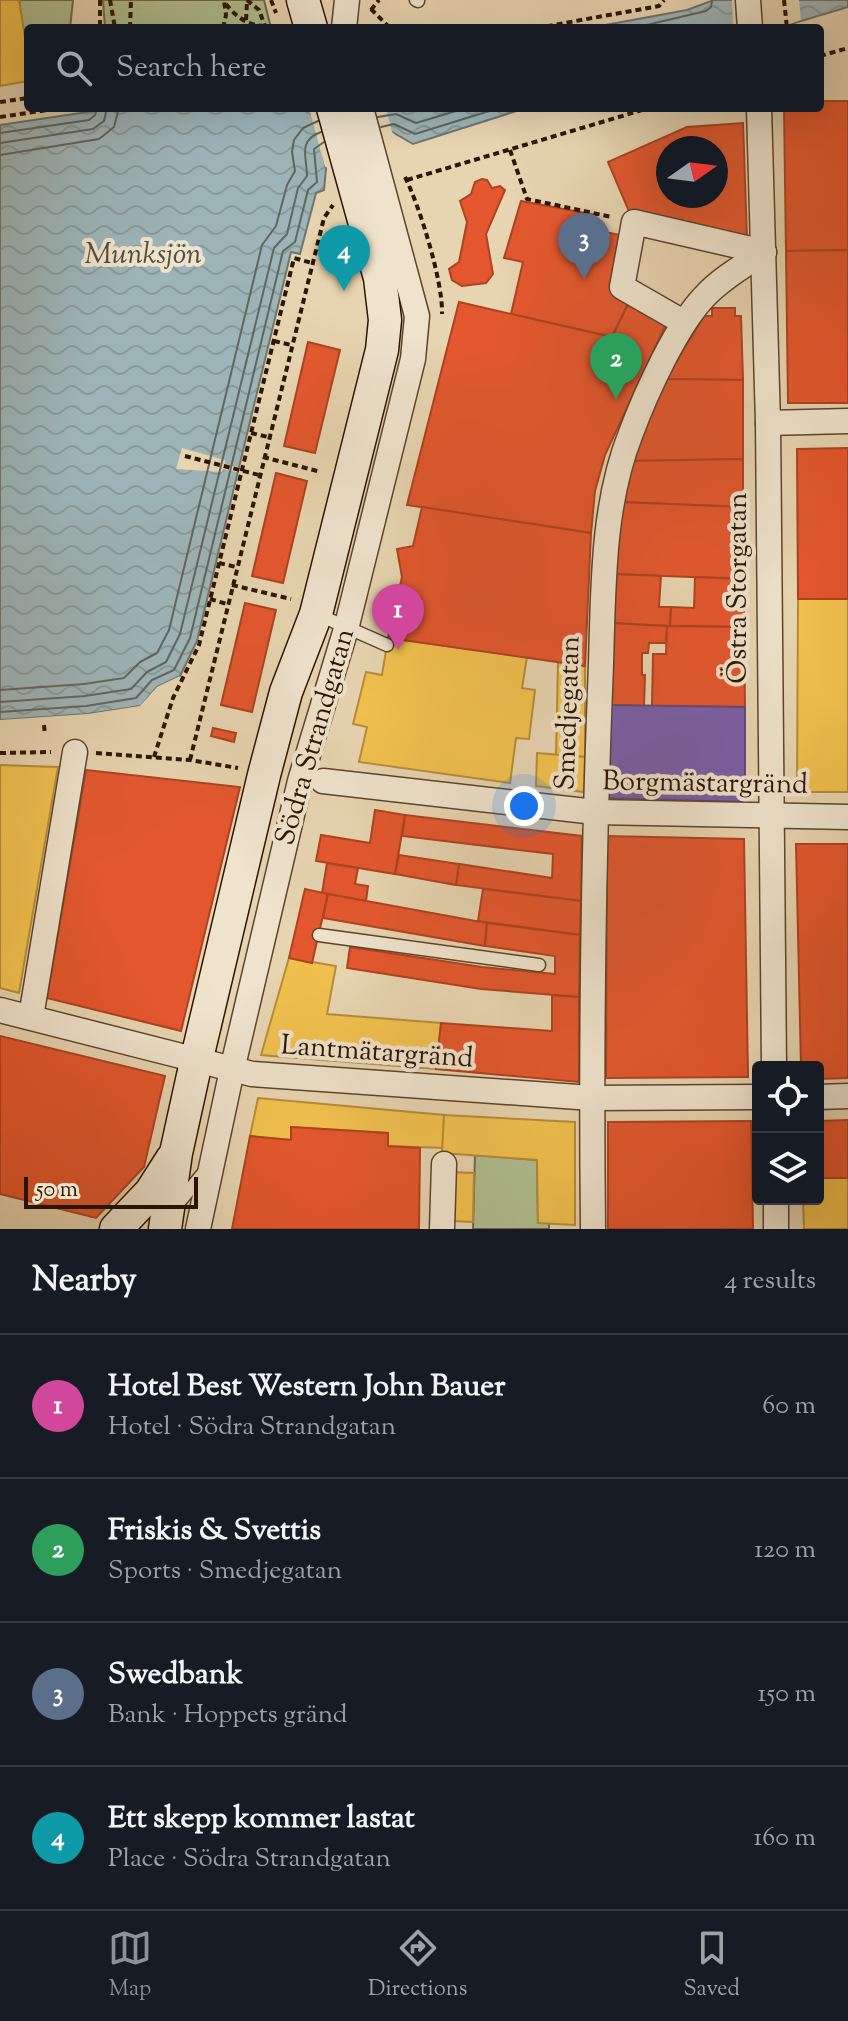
<!DOCTYPE html>
<html lang="en">
<head>
<meta charset="utf-8">
<style>
	body { margin:0; font-family:"Sorts Mill Goudy",serif; background:#242831; color:#f1f3f6 }
	.controls { position:absolute; right:24px; bottom:24px; display:grid; overflow:hidden; border-radius:8px; box-shadow:0 8px 32px #0002 }
	.controls button { width:72px; height:72px; display:grid; place-items:center; padding:0; border:0; border-bottom:2px solid #363941; background:#171b24; color:#f1f3f6; font:40px sans-serif }
	.compass { position:absolute; left:656px; top:136px; width:72px; height:72px; border-radius:50%; background:#171b24; box-shadow:0 8px 32px #0002; rotate:76deg }
	.scale { position:absolute; left:24px; bottom:20px; width:174px; box-sizing:border-box; padding-left:8px; border:4px solid #2c1500; border-top:0; font-size:22px; line-height:28px; white-space:nowrap; color:#2c1500; -webkit-text-stroke:6px #efe3cc; paint-order:stroke }
	.you { position:absolute; left:524px; top:806px; width:28px; height:28px; margin:-20px; border:6px solid #fff; border-radius:50%; background:#1a73e8; box-shadow:0 0 0 12px #1a73e833 }
	.badge { display:grid; place-items:center; width:52px; height:52px; border-radius:50%; background:#8c9099; color:#fff; font-size:26px; font-weight:700 }
	.pin { position:absolute; translate:-50% -66px; filter:drop-shadow(0 2px 4px #0008) }
	.pin::after { content:''; position:absolute; top:42px; width:28px; height:24px; background:inherit; clip-path:polygon(0 0,100% 0,50% 100%) }
	.list { margin:0; padding:0; list-style:none }
	h2 { display:flex; justify-content:space-between; align-items:center; height:104px; margin:0; padding:0 32px; font-size:34px }
	h2 small { font-size:26px; font-weight:400; color:#9ea1a6 }
	.list li { display:grid; grid-template-columns:52px 1fr auto; gap:24px; align-items:center; box-sizing:border-box; height:144px; padding:0 32px; border-top:2px solid #363941 }
	.list b { display:block; font-size:30px; white-space:nowrap }
	.list p { margin:0; font-size:26px; white-space:nowrap; color:#9ea1a6 }
	.list em { font-size:26px; font-style:normal; color:#9ea1a6 }
	.icon { flex:none; width:44px; height:44px; fill:none; stroke:currentColor; stroke-width:2; stroke-linecap:round; stroke-linejoin:round }
	.map { position:relative; flex:none; width:848px; height:1229px; overflow:hidden }
	.search { position:absolute; background:#171b24; box-shadow:0 8px 32px #0002; left:24px; right:24px; top:24px; height:88px; display:flex; align-items:center; gap:20px; box-sizing:border-box; padding:0 28px; border-radius:8px; color:#9ea1a6; font-size:30px }
	.sheet { height:680px; background:#171b24 }
	nav { display:flex; justify-content:space-around; align-items:center; box-sizing:border-box; height:112px; border-top:2px solid #363941; background:#171b24; font-size:22px; color:#9ea1a6 }
	nav a { display:grid; justify-items:center; gap:4px }
	nav .on { color:#8c9099 }
	.map>svg:first-child { display:block }
	.green { fill:#afbe90; stroke:#6e6a48; stroke-width:2 }
	.water { fill:url(#water-waves); stroke:#70756e; stroke-width:2 }
	.pier { fill:#e7d4b0 }
	.homes { fill:#f2c14e; stroke:#b78d37; stroke-width:2 }
	.shops { fill:#e4572e; stroke:#ad4320; stroke-width:2; fill-rule:evenodd }
	.offices { fill:#7b5ea7; stroke:#634875; stroke-width:2 }
	.lines { fill:none; stroke-linecap:round; stroke-linejoin:round }
	.shore { stroke:#64655c; stroke-width:2 }
	.lane-casing { stroke:#5b452c; stroke-width:15 }
	.street-casing { stroke:#5b452c; stroke-width:27 }
	.secondary-casing { stroke:#2c1500; stroke-width:35 }
	.path { stroke:#2c1500; stroke-width:4; stroke-dasharray:6 4; stroke-linecap:butt }
	.lane { stroke:#efe3cc; stroke-width:12 }
	.street { stroke:#efe3cc; stroke-width:24 }
	.secondary { stroke:#efe3cc; stroke-width:32 }
	.labels { text-anchor:middle; dominant-baseline:central; stroke-width:8; stroke-linejoin:round; paint-order:stroke }
	.street-label { font-size:28px; fill:#2c1500; stroke:#efe3cc }
	.water-label { font-size:30px; font-style:italic; fill:#544d40; stroke:#efe3cc }
</style>
</head>
<body>
<div class="map">
<svg width="848" height="1229" viewBox="0 0 848 1229">
	<defs>
		<pattern id="water-waves" width="16" height="10" patternUnits="userSpaceOnUse" patternTransform="scale(2)"><rect width="16" height="10" fill="#9db5b8"/><path d="M0 5q4-4 8 0t8 0" fill="none" stroke="#879b9c"/></pattern>
	</defs>
	<rect width="100%" height="100%" fill="#e7d4b0"/>
	<filter id="stains"><feTurbulence type="fractalNoise" baseFrequency=".0025" numOctaves="4"/><feColorMatrix values="0 0 0 0 .2 0 0 0 0 .09 0 0 0 0 .02 0 0 0 .5 -.17"/></filter>
	<radialGradient id="worn" r=".72"><stop offset=".6" stop-color="#630" stop-opacity="0"/><stop offset="1" stop-color="#630" stop-opacity=".3"/></radialGradient>
	<!-- green -->
	<g class="green">
		<polygon points="19,0 73,0 70,28 28,28 27,53"/>
		<polygon points="103,0 264,0 271,28 105,28"/>
		<polygon points="475,1155 537,1160 538,1223 549,1223 549,1229 473,1229"/>
	</g>
	<!-- water -->
	<g class="water">
		<polygon points="714,0 848,0 848,7 778,28 589,28 687,10"/>
		<polygon points="114,108 526,108 413,144 392,132 322,151 326,169 324,190 316,193 300,254 291,252 197,641 180,676 157,687 141,706 88,714 0,720 0,125"/>
	</g>
	<!-- pier -->
	<g class="pier">
		<polygon points="732,0 799,0 801,20 778,28 733,28"/>
		<polygon points="309,108 386,108 392,132 399,139 392,136 326,153 329,166 325,167"/>
		<polygon points="182,448 225,460 225,464 239,467 237,472 223,469 222,472 176,469"/>
		<polygon points="180,676 177,682 159,690 142,709 88,718 0,724 0,720 88,714 140,706 157,687"/>
	</g>
	<!-- homes -->
	<g class="homes">
		<polygon points="0,0 19,0 28,57 28,81 0,86"/>
		<polygon points="798,599 848,599 848,792 797,792"/>
		<polygon points="388,638 527,657 522,688 535,690 529,739 516,738 510,783 359,762 367,727 353,724 366,672 382,675"/>
		<polygon points="558,662 585,666 585,757 556,755"/>
		<polygon points="537,753 585,757 584,792 536,786"/>
		<polygon points="0,765 58,767 19,993 0,988"/>
		<polygon points="289,958 336,966 327,1014 441,1023 436,1069 261,1055"/>
		<polygon points="258,1098 444,1115 443,1148 388,1146 388,1133 291,1127 291,1140 250,1136"/>
		<polygon points="444,1115 575,1122 575,1225 538,1223 537,1160 442,1153"/>
		<polygon points="451,1172 474,1173 473,1222 450,1221"/>
		<polygon points="818,1178 848,1178 848,1229 804,1229 803,1199 818,1199"/>
	</g>
	<!-- shops -->
	<g class="shops">
		<polygon points="820,101 848,101 848,250 786,251 784,108 820,108"/>
		<path d="M743,123L747,238L631,216L608,162L687,127ZM668,148H716V196H668Z"/>
		<polygon points="482,179 487,180 492,188 500,186 505,190 486,234 493,274 486,283 462,286 452,280 449,269 459,262 467,222 460,201 471,194 475,182"/>
		<polygon points="521,201 596,215 594,230 626,236 631,298 612,337 511,314 523,262 504,258"/>
		<polygon points="848,250 848,403 788,403 786,251"/>
		<polygon points="631,298 667,322 605,455 595,491 591,533 407,505 459,302 612,337"/>
		<polygon points="712,308 735,308 735,316 741,316 743,380 666,379 704,316 712,316"/>
		<polygon points="308,342 340,350 315,453 284,446"/>
		<polygon points="666,379 743,380 743,459 631,461"/>
		<polygon points="848,448 848,599 798,599 797,449"/>
		<polygon points="743,459 743,507 620,502 631,461"/>
		<polygon points="276,473 307,481 283,583 252,576"/>
		<polygon points="620,502 743,507 744,579 612,574"/>
		<polygon points="422,507 591,533 585,666 388,638 402,577 397,549 413,546"/>
		<polygon points="612,574 661,576 659,607 671,607 670,626 610,623"/>
		<polygon points="695,577 744,579 744,627 670,626 671,607 694,608"/>
		<polygon points="245,603 276,610 252,712 221,705"/>
		<polygon points="610,623 667,626 666,643 649,643 648,653 642,653 642,675 645,675 644,706 608,705"/>
		<polygon points="667,626 744,627 745,707 652,706 653,654 666,654"/>
		<polygon points="213,728 236,733 234,742 211,736"/>
		<polygon points="86,770 240,787 181,1031 47,998"/>
		<polygon points="375,810 405,815 395,874 316,861 321,835 370,843"/>
		<polygon points="405,815 582,836 581,901 456,885 459,864 552,878 553,854 402,836"/>
		<polygon points="607,836 744,839 748,1077 606,1078"/>
		<polygon points="796,844 848,844 848,1078 818,1079 818,1067 801,1067"/>
		<polygon points="399,855 459,864 456,885 395,874"/>
		<polygon points="327,863 358,868 355,884 368,886 366,901 322,893"/>
		<polygon points="305,889 328,894 312,963 289,958"/>
		<polygon points="483,889 581,901 580,935 478,921"/>
		<polygon points="328,894 487,923 485,946 323,918"/>
		<polygon points="487,923 580,935 579,997 481,989 347,968 350,947 482,967 555,974 555,956 485,946"/>
		<polygon points="552,995 579,997 579,1082 436,1069 441,1023 552,1031"/>
		<polygon points="0,1036 165,1076 144,1167 96,1218 0,1194"/>
		<polygon points="848,1120 848,1178 818,1178 818,1121"/>
		<polygon points="751,1121 753,1229 608,1229 608,1122"/>
		<polygon points="291,1127 388,1133 388,1146 420,1148 419,1229 232,1229 250,1136 291,1140"/>
	</g>
	<!-- offices -->
	<polygon class="offices" points="608,705 745,707 745,802 605,798"/>
	<g class="lines">
		<!-- shore -->
		<g class="shore">
			<polyline points="634,28 706,11 711,7 712,0"/>
			<polyline points="378,117 396,114 416,123 466,108"/>
			<polyline points="381,127 394,124 415,134 499,108"/>
			<polyline points="0,133 89,120 95,115 97,108"/>
			<polyline points="0,143 93,129 104,121 107,108"/>
			<polyline points="0,155 99,139 114,127 119,108"/>
			<polyline points="0,690 84,684 124,678 140,662 157,653 169,630 262,245 276,226 287,185 295,171 292,152 294,140 303,128 318,121"/>
			<path d="M0,702L85,696L131,689L147,672L166,662L180,634L274,248L287,234L298,188L307,176C307,157 297,141 321,132"/>
			<polyline points="0,712 86,706 136,698 152,680 174,670 190,638 283,251 295,242 308,190 317,182 314,149 324,142"/>
		</g>
		<!-- lane casing -->
		<g class="lane-casing">
			<g id="lane">
				<polyline points="416,0 418,1"/>
				<polyline points="319,615 387,645"/>
				<polyline points="319,935 539,965"/>
				<polyline points="176,1206 205,1171"/>
			</g>
		</g>
		<!-- street casing -->
		<g class="street-casing">
			<g id="street">
				<polyline points="748,0 750,28"/>
				<polyline points="344,28 347,0"/>
				<polyline points="759,108 768,423 774,1067"/>
				<polyline points="683,322 622,287 634,222 764,252"/>
				<polyline points="768,423 848,421"/>
				<polyline points="323,781 595,812 848,817"/>
				<polyline points="0,1010 252,1074 592,1098 758,1097"/>
				<polyline points="31,1017 75,752"/>
				<polyline points="818,1097 848,1096"/>
				<polyline points="776,1199 776,1229"/>
				<polyline points="198,1229 232,1070 300,781 346,629 413,359 417,316 361,108"/>
				<polyline points="442,1229 444,1164"/>
				<path d="M593,1229C591,1049 593,870 600,690C604,606 599,513 631,433C646,393 677,324 706,295C722,278 745,265 764,252"/>
			</g>
		</g>
		<!-- secondary casing -->
		<g class="secondary-casing">
			<g id="secondary">
				<polyline points="303,0 311,28"/>
				<polyline points="116,1229 151,1192 172,1159"/>
				<polyline points="165,1229 176,1153 196,1062 264,775 286,692 316,614 382,350 385,320 380,278 333,108"/>
			</g>
		</g>
		<!-- path -->
		<g class="path">
			<polyline points="100,0 100,28"/>
			<polyline points="110,0 115,28"/>
			<polyline points="247,0 259,10 265,26"/>
			<polyline points="271,0 276,13"/>
			<polyline points="784,0 787,28"/>
			<path d="M226,4C235,16 248,26 265,26"/>
			<polyline points="371,9 390,28"/>
			<polyline points="371,10 379,0"/>
			<polyline points="246,20 247,2"/>
			<polyline points="130,28 131,0"/>
			<polyline points="223,28 226,15 224,0"/>
			<polyline points="537,28 659,6 664,0"/>
			<polyline points="820,56 848,48"/>
			<polyline points="0,102 28,98"/>
			<polyline points="0,117 61,108"/>
			<polyline points="510,150 527,199 612,217"/>
			<path d="M405,177C420,207 443,282 442,314"/>
			<polyline points="407,180 649,108"/>
			<polyline points="274,341 291,345"/>
			<polyline points="251,433 268,437"/>
			<polyline points="185,456 259,475"/>
			<polyline points="263,457 321,472"/>
			<polyline points="219,563 236,567"/>
			<polyline points="232,585 291,599"/>
			<polyline points="210,599 227,604"/>
			<polyline points="44,725 45,735"/>
			<polyline points="0,753 51,752"/>
			<polyline points="96,753 190,760 238,768"/>
			<polyline points="154,757 173,698 199,645 294,258 312,263"/>
			<polyline points="190,760 324,218 333,205"/>
		</g>
		<!-- lane -->
		<use href="#lane" class="lane"/>
		<!-- street -->
		<use href="#street" class="street"/>
		<!-- secondary -->
		<use href="#secondary" class="secondary"/>
	</g>
	<g class="labels">
		<!-- street labels -->
		<g class="street-label">
			<text transform="translate(739 588) rotate(-90)">Östra Storgatan</text>
			<text transform="translate(569 713) rotate(-88)">Smedjegatan</text>
			<text transform="translate(316 737) rotate(-74)">Södra Strandgatan</text>
			<text transform="translate(705 784) rotate(1)">Borgmästargränd</text>
			<text transform="translate(377 1053) rotate(4)">Lantmätargränd</text>
		</g>
		<!-- water labels -->
		<g class="water-label">
			<text x="143" y="255">Munksjön</text>
		</g>
	</g>
	<rect width="100%" height="100%" filter="url(#stains)"/>
	<rect width="100%" height="100%" fill="url(#worn)"/>
</svg>
<div class="controls">
<button><svg class="icon" aria-label="locate" viewBox="0 0 24 24"><circle cx="12" cy="12" r="6"/><path d="M12 2v4M12 18v4M2 12h4M18 12h4"/></svg></button>
<button><svg class="icon" aria-label="layers" viewBox="0 0 24 24"><path d="M12 4l9 5-9 5-9-5zM3 14l9 5 9-5"/></svg></button>
</div>
<svg class="compass" viewBox="-18 -18 36 36"><path d="M0-13l5 13h-10z" fill="#e53935"/><path d="M0 13l5-13h-10z" fill="#9ea1a6"/></svg>
<div class="scale">50 m</div>
<div class="you"></div>
<div class="pin badge" style="left:398px;top:650px;background:#d1479c">1</div>
<div class="pin badge" style="left:616px;top:399px;background:#2e9e5b">2</div>
<div class="pin badge" style="left:584px;top:279px;background:#5c6f8a">3</div>
<div class="pin badge" style="left:344px;top:291px;background:#0f9aa8">4</div>
<div class="search"><svg class="icon" aria-label="search" viewBox="0 0 24 24"><circle cx="10" cy="10" r="6"/><path d="M15 15l6 6"/></svg>Search here</div>
</div>
<section class="sheet">
<h2>Nearby<small>4 results</small></h2>
<ul class="list">
<li><span class="badge" style="background:#d1479c">1</span><div><b>Hotel Best Western John Bauer</b><p>Hotel · Södra Strandgatan</p></div><em>60 m</em></li>
<li><span class="badge" style="background:#2e9e5b">2</span><div><b>Friskis &amp; Svettis</b><p>Sports · Smedjegatan</p></div><em>120 m</em></li>
<li><span class="badge" style="background:#5c6f8a">3</span><div><b>Swedbank</b><p>Bank · Hoppets gränd</p></div><em>150 m</em></li>
<li><span class="badge" style="background:#0f9aa8">4</span><div><b>Ett skepp kommer lastat</b><p>Place · Södra Strandgatan</p></div><em>160 m</em></li>
</ul>
</section>
<nav>
<a class="on"><svg class="icon" aria-label="map" viewBox="0 0 24 24"><path d="M3 6l6-2 6 2 6-2v14l-6 2-6-2-6 2zM9 4v14M15 6v14"/></svg>Map</a>
<a><svg class="icon" aria-label="directions" viewBox="0 0 24 24"><path d="M12 3l9 9-9 9-9-9zM9 14v-3h6M13 9l2 2-2 2"/></svg>Directions</a>
<a><svg class="icon" aria-label="saved" viewBox="0 0 24 24"><path d="M7 4h10v16l-5-4-5 4z"/></svg>Saved</a>
</nav>
</body>
</html>
